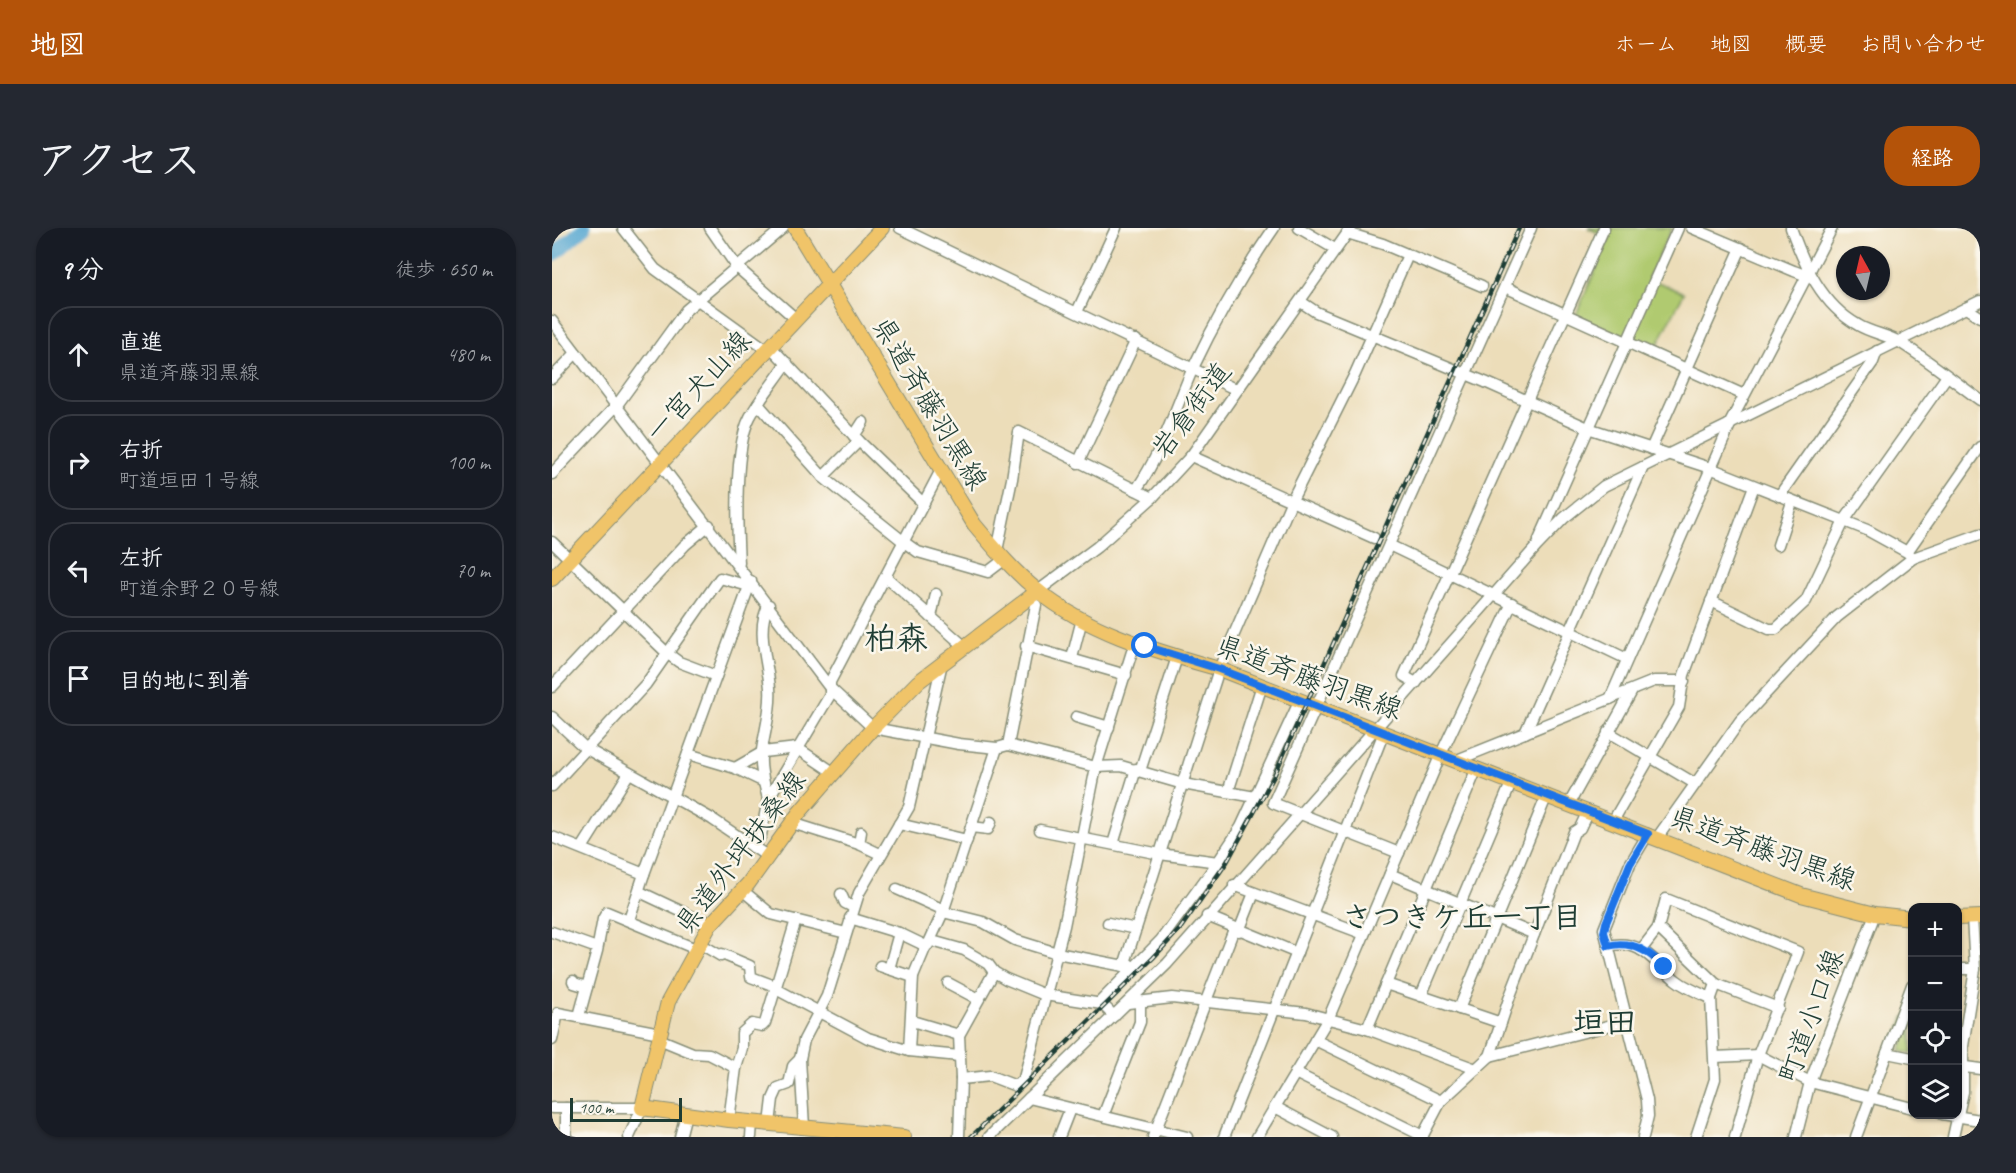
<!DOCTYPE html>
<html lang="ja">
<head>
<meta charset="utf-8">
<style>
	body { margin:0; font-family:Caveat,"Klee One",sans-serif; background:#242831; color:#f1f3f6 }
	.controls { position:absolute; right:18px; bottom:18px; display:grid; overflow:hidden; border-radius:12px; box-shadow:0 2px 4px #0004 }
	.controls button { width:54px; height:54px; display:grid; place-items:center; padding:0; border:0; border-bottom:2px solid #363941; background:#171b24; color:#f1f3f6; font:30px sans-serif }
	.compass { position:absolute; left:1284px; top:18px; width:54px; height:54px; border-radius:50%; background:#171b24; box-shadow:0 2px 4px #0004; rotate:352deg }
	.scale { position:absolute; left:18px; bottom:15px; width:112px; box-sizing:border-box; padding-left:6px; border:3px solid #1f3d34; border-top:0; font-size:16px; line-height:21px; white-space:nowrap; color:#1f3d34; -webkit-text-stroke:4px #fbf7ec; paint-order:stroke }
	.stop { position:absolute; width:18px; height:18px; margin:-14px; border:4px solid #1a73e8; border-radius:50%; background:#fff }
	.stop.end { background:#1a73e8; border-color:#fff; box-shadow:0 2px 6px #0008 }
	.list { margin:0; padding:0; list-style:none }
	h2 { display:flex; justify-content:space-between; align-items:center; height:78px; margin:0; padding:0 24px; font-size:26px }
	h2 small { font-size:20px; font-weight:400; color:#9ea1a6 }
	.list li { display:grid; grid-template-columns:39px 1fr auto; gap:18px; align-items:center; box-sizing:border-box; height:96px; margin:0 12px 12px; padding:0 12px; border:2px solid #363941; border-radius:24px }
	.list b { display:block; font-size:22px; white-space:nowrap }
	.list p { margin:0; font-size:20px; white-space:nowrap; color:#9ea1a6 }
	.list em { font-size:20px; font-style:normal; color:#9ea1a6 }
	.icon { flex:none; width:33px; height:33px; fill:none; stroke:currentColor; stroke-width:2; stroke-linecap:round; stroke-linejoin:round }
	.map { position:relative; flex:none; width:1428px; height:909px; overflow:hidden; border-radius:24px }
	header { display:flex; align-items:center; gap:36px; box-sizing:border-box; height:84px; padding:0 30px; background:#b45309; color:#fff }
	header strong { font-size:28px }
	nav { display:flex; gap:33px; margin-inline-start:auto; font-size:21px }
	.intro { display:flex; align-items:center; justify-content:space-between; box-sizing:border-box; height:144px; padding:0 36px }
	h1 { margin:0; font-size:42px }
	.button { padding:15px 27px; border-radius:24px; background:#b45309; color:#fff; font-size:21px; font-weight:700 }
	main { display:flex; gap:36px; padding:0 36px }
	aside { flex:1; background:#171b24; border-radius:24px; box-shadow:0 2px 4px #0004 }
	.map>svg:first-child { display:block }
	.green { fill:#b0ca70; stroke:#688452; stroke-width:1.5 }
	.lines { fill:none; stroke-linecap:round; stroke-linejoin:round }
	.river { stroke:#57a7d1; stroke-width:14 }
	.minor-casing { stroke:#868d76; stroke-width:13 }
	.major-casing { stroke:#868d76; stroke-width:16 }
	.minor { stroke:#fff; stroke-width:10 }
	.major { stroke:#f0c469; stroke-width:14 }
	.rail-casing { stroke:#1f3d34; stroke-width:4.5 }
	.rail { stroke:#fbf7ec; stroke-width:2; stroke-dasharray:7; stroke-linecap:butt }
	.route { stroke:#1a73e8; stroke-width:8 }
	.labels { text-anchor:middle; dominant-baseline:central; stroke-width:5; stroke-linejoin:round; paint-order:stroke }
	.street-label { font-size:28px; fill:#1f3d34; stroke:#fbf7ec }
	.neighbourhood-label { font-size:30px; font-weight:bold; fill:#1f3d34; stroke:#fbf7ec }
	.quarter-label { font-size:32px; font-weight:bold; fill:#1f3d34; stroke:#fbf7ec }
</style>
</head>
<body>
<header>
<strong>地図</strong>
<nav><a>ホーム</a><a>地図</a><a>概要</a><a>お問い合わせ</a></nav>
</header>
<div class="intro"><h1>アクセス</h1><a class="button">経路</a></div>
<main>
<aside>
<h2>9 分<small>徒歩 · 650 m</small></h2>
<ul class="list">
<li><svg class="icon" aria-label="ahead" viewBox="0 0 24 24"><path d="M12 20V5M6 11l6-6 6 6"/></svg><div><b>直進</b><p>県道斉藤羽黒線</p></div><em>480 m</em></li>
<li><svg class="icon" aria-label="right" viewBox="0 0 24 24"><path d="M7 20v-9h11M14 6l5 5-5 5"/></svg><div><b>右折</b><p>町道垣田１号線</p></div><em>100 m</em></li>
<li><svg class="icon" aria-label="left" viewBox="0 0 24 24"><path d="M17 20v-9H6M10 6l-5 5 5 5"/></svg><div><b>左折</b><p>町道余野２０号線</p></div><em>70 m</em></li>
<li><svg class="icon" aria-label="arrive" viewBox="0 0 24 24"><path d="M6 21V4h12l-3 4 3 4H6"/></svg><div><b>目的地に到着</b></div></li>
</ul>
</aside>
<div class="map">
<svg width="1428" height="909" viewBox="0 0 1428 909">
	<rect width="100%" height="100%" fill="#fbf7ec"/>
	<filter id="ink" filterUnits="userSpaceOnUse"><feTurbulence type="fractalNoise" baseFrequency=".0167" numOctaves="2"/><feDisplacementMap in="SourceGraphic" scale="12" xChannelSelector="R" yChannelSelector="G"/><feConvolveMatrix kernelMatrix="1 2 1 2 8 2 1 2 1" color-interpolation-filters="sRGB"/></filter>
	<filter id="wash" filterUnits="userSpaceOnUse"><feTurbulence type="fractalNoise" baseFrequency=".008" numOctaves="4" result="noise"/><feDisplacementMap in="SourceGraphic" scale="24" xChannelSelector="R" yChannelSelector="G"/><feGaussianBlur stdDeviation="1.35" result="paint"/><feColorMatrix in="noise" values="0 0 0 0 0 0 0 0 0 0 0 0 0 0 0 0 0 1.4 0 .05"/><feComposite in="paint" operator="in"/></filter>
	<g filter="url(#wash)">
		<rect width="100%" height="100%" fill="#ecddb9"/>
		<!-- green -->
		<g class="green">
			<polygon points="1036,0 1120,0 1096,50 1132,65 1102,124 1023,89 1057,10"/>
			<polygon points="1356,787 1360,788 1360,826 1348,823 1352,813 1344,810 1352,789"/>
		</g>
		<g class="lines">
			<!-- river -->
			<polyline class="river" points="0,28 32,0"/>
		</g>
	</g>
	<g filter="url(#ink)">
		<g class="lines">
			<!-- minor casing -->
			<g class="minor-casing">
				<g id="minor">
					<polyline points="71,0 103,41 215,122"/>
					<polyline points="158,0 185,39 244,91"/>
					<polyline points="348,0 685,162"/>
					<polyline points="747,0 783,21"/>
					<polyline points="1140,0 1242,43 1250,46 1257,44"/>
					<path d="M1239,0C1252,37 1270,77 1306,97C1319,105 1336,107 1349,115C1376,132 1402,153 1428,172"/>
					<polyline points="0,2 2,0"/>
					<polyline points="795,5 831,16 930,58"/>
					<polyline points="953,59 1192,167"/>
					<polyline points="749,74 764,84 933,154 1036,200 1158,240 1315,302 1355,324 1428,219"/>
					<polyline points="1414,80 1428,89"/>
					<polyline points="525,84 564,0"/>
					<polyline points="0,93 278,460 321,500 407,516 445,520 456,517 544,539 569,538 631,556 703,569"/>
					<polyline points="218,118 307,213 371,275"/>
					<polyline points="0,150 24,125"/>
					<polyline points="206,176 271,249 352,314 366,324 436,344 453,331"/>
					<polyline points="1177,197 1280,0"/>
					<polyline points="302,208 311,194"/>
					<polyline points="1099,221 1189,20"/>
					<polyline points="639,228 822,310"/>
					<polyline points="526,235 584,112"/>
					<polyline points="0,246 65,177 134,82 231,0"/>
					<polyline points="271,249 307,213"/>
					<path d="M584,262C610,225 623,181 641,140C664,91 691,45 722,0"/>
					<polyline points="1227,268 1321,134 1325,123"/>
					<polyline points="987,312 1126,0"/>
					<polyline points="0,314 116,426 127,434 164,448"/>
					<polyline points="837,317 1075,431"/>
					<polyline points="1226,317 1240,274"/>
					<polyline points="445,323 460,251 467,204 600,270"/>
					<polyline points="1357,326 1361,330 1428,306"/>
					<path d="M187,335C185,300 182,219 198,189C208,170 223,153 235,135"/>
					<polyline points="334,349 412,418"/>
					<polyline points="486,363 545,319 600,270 639,228 799,0"/>
					<polyline points="1159,373 1217,401 1224,401 1254,373 1292,293 1395,148"/>
					<polyline points="379,389 384,366"/>
					<polyline points="474,418 574,447"/>
					<polyline points="520,430 530,391"/>
					<polyline points="864,455 852,448 1052,0"/>
					<polyline points="0,459 133,317 157,297"/>
					<polyline points="1058,471 1178,197"/>
					<polyline points="0,489 33,520 160,591 215,628"/>
					<polyline points="524,489 557,499"/>
					<polyline points="1056,504 1142,555"/>
					<polyline points="973,505 1091,239"/>
					<polyline points="456,517 484,377"/>
					<polyline points="136,526 183,540 210,553"/>
					<polyline points="905,532 1102,453 1132,453"/>
					<polyline points="183,540 211,524 245,520 281,544"/>
					<polyline points="588,543 625,429"/>
					<polyline points="0,558 94,456 168,350 197,358"/>
					<polyline points="676,564 710,457"/>
					<path d="M216,571C213,557 208,545 209,530C211,507 220,483 218,460C216,436 203,399 217,377"/>
					<polyline points="1017,576 1080,463"/>
					<polyline points="1061,593 1127,479 1132,447 1202,258"/>
					<polyline points="240,595 307,616 328,626"/>
					<polyline points="347,596 415,612"/>
					<polyline points="419,599 436,601 439,594"/>
					<polyline points="488,602 608,626 666,634 689,599 748,472"/>
					<polyline points="0,609 92,646"/>
					<polyline points="1105,610 1188,493 1285,389 1361,330"/>
					<polyline points="307,616 309,604"/>
					<polyline points="561,616 584,541"/>
					<polyline points="201,619 209,607 216,571 278,467 278,454 389,242"/>
					<polyline points="30,620 77,545"/>
					<polyline points="847,625 721,575 979,0"/>
					<polyline points="838,646 982,706"/>
					<polyline points="682,657 812,706"/>
					<polyline points="345,661 392,682"/>
					<polyline points="190,662 219,686 294,705"/>
					<polyline points="88,664 158,697"/>
					<polyline points="289,666 293,675 301,679"/>
					<polyline points="391,684 431,694 463,712 505,725 572,738 577,736 582,741"/>
					<polyline points="655,688 745,725"/>
					<polyline points="298,690 347,705 374,718 376,717 391,684 445,520"/>
					<polyline points="77,692 92,646 199,353"/>
					<polyline points="556,695 584,701"/>
					<polyline points="1106,700 1164,756 1159,770"/>
					<polyline points="687,703 702,665"/>
					<polyline points="0,704 45,720"/>
					<polyline points="380,713 412,722 436,736 442,744 454,751 493,767 550,776 562,788"/>
					<polyline points="147,715 169,728 170,726 198,738 199,749 223,758"/>
					<path d="M1056,718C1090,710 1101,734 1124,752C1134,760 1147,765 1159,770L1163,851L1144,909"/>
					<polyline points="1089,722 1106,700 1114,671 1246,724 1206,827 1183,909"/>
					<polyline points="328,738 361,749"/>
					<polyline points="572,738 667,441 740,272 803,146 856,27"/>
					<polyline points="337,741 347,705"/>
					<polyline points="1406,741 1423,741"/>
					<polyline points="21,753 22,755 35,759"/>
					<polyline points="396,755 426,771"/>
					<polyline points="834,756 949,795"/>
					<polyline points="1164,756 1226,780"/>
					<polyline points="224,761 316,810 357,823 407,828"/>
					<polyline points="869,768 960,553"/>
					<polyline points="547,775 609,712 666,634"/>
					<polyline points="576,775 620,770 754,785 815,801 924,841"/>
					<polyline points="907,781 995,567"/>
					<polyline points="27,788 45,723 51,691 55,684 144,721"/>
					<polyline points="360,793 407,807"/>
					<polyline points="815,801 925,540"/>
					<polyline points="107,811 141,825 157,826 184,840 177,892"/>
					<polyline points="0,812 6,785 108,805"/>
					<polyline points="763,812 889,873"/>
					<polyline points="357,823 361,749 374,718"/>
					<polyline points="1335,825 1360,830"/>
					<polyline points="938,828 1075,793"/>
					<polyline points="1163,829 1206,827 1258,854 1360,880"/>
					<polyline points="1406,838 1428,841"/>
					<polyline points="184,840 190,820 190,805 200,796 210,798 213,795 244,692"/>
					<polyline points="743,845 871,908"/>
					<polyline points="409,851 407,807 442,744"/>
					<polyline points="477,870 635,909"/>
					<polyline points="723,879 780,909"/>
					<polyline points="0,880 90,880 77,909"/>
					<polyline points="1390,886 1428,892"/>
					<polyline points="551,888 588,794 588,773"/>
					<polyline points="218,896 221,871 226,860 237,856 241,838 248,831"/>
					<polyline points="252,899 248,831 252,812 275,768 307,665 357,579 390,435"/>
					<polyline points="0,908 6,909"/>
					<polyline points="14,909 14,880"/>
					<polyline points="128,909 134,886"/>
					<polyline points="199,909 200,894"/>
					<polyline points="407,909 409,851 438,848 464,858 472,850 512,698 544,539 583,414"/>
					<polyline points="437,909 615,736 985,318 1012,290 1052,258 1428,73"/>
					<polyline points="507,909 518,881"/>
					<polyline points="601,909 682,701"/>
					<polyline points="672,909 832,504"/>
					<polyline points="705,909 777,789 889,526 960,375"/>
					<polyline points="870,909 889,873 938,828 958,768 1022,604 1028,600 1036,583"/>
					<polyline points="1091,909 1096,888 1095,872 1052,701 1078,636 1096,606"/>
					<polyline points="1244,909 1258,854 1323,686"/>
					<polyline points="1304,909 1360,757"/>
					<polyline points="1401,909 1411,864 1411,818 1423,741 1420,689"/>
				</g>
			</g>
			<!-- major casing -->
			<g class="major-casing">
				<g id="major">
					<path d="M243,0L422,296C442,320 462,344 486,363C538,405 605,423 667,441L1249,667L1323,686L1360,690"/>
					<polyline points="0,351 330,0"/>
					<polyline points="1406,690 1428,689"/>
					<polyline points="352,909 177,892 90,880 116,774 158,697 196,656 247,585 321,500 366,454 486,363"/>
				</g>
			</g>
			<!-- minor -->
			<use href="#minor" class="minor"/>
			<!-- major -->
			<use href="#major" class="major"/>
			<!-- rail casing -->
			<g class="rail-casing">
				<polyline id="rail" points="419,909 601,730 628,701 675,634 722,548 967,0"/>
			</g>
			<!-- rail -->
			<use href="#rail" class="rail"/>
		</g>
	</g>
	<g class="lines" filter="url(#ink)">
		<!-- route -->
		<path class="route" d="M593,418L667,441L1096,606L1078,636L1054,695L1052,704L1056,718C1078,712 1097,723 1112,739"/>
	</g>
	<g class="labels">
		<!-- street labels -->
		<g class="street-label">
			<text transform="translate(146 158) rotate(-47)">一宮犬山線</text>
			<text transform="translate(378 175) rotate(59)">県道斉藤羽黒線</text>
			<text transform="translate(639 182) rotate(-53)">岩倉街道</text>
			<text transform="translate(757 449) rotate(20)">県道斉藤羽黒線</text>
			<text transform="translate(1211 620) rotate(20)">県道斉藤羽黒線</text>
			<text transform="translate(188 624) rotate(-53)">県道外坪扶桑線</text>
			<text transform="translate(1259 788) rotate(-70)">町道小口線</text>
		</g>
		<!-- neighbourhood labels -->
		<g class="neighbourhood-label">
			<text x="910" y="689">さつきケ丘一丁目</text>
		</g>
		<!-- quarter labels -->
		<g class="quarter-label">
			<text x="344" y="410">柏森</text>
			<text x="1053" y="794">垣田</text>
		</g>
	</g>
</svg>
<div class="controls">
<button>+</button>
<button>−</button>
<button><svg class="icon" aria-label="locate" viewBox="0 0 24 24"><circle cx="12" cy="12" r="6"/><path d="M12 2v4M12 18v4M2 12h4M18 12h4"/></svg></button>
<button><svg class="icon" aria-label="layers" viewBox="0 0 24 24"><path d="M12 4l9 5-9 5-9-5zM3 14l9 5 9-5"/></svg></button>
</div>
<svg class="compass" viewBox="-18 -18 36 36"><path d="M0-13l5 13h-10z" fill="#e53935"/><path d="M0 13l5-13h-10z" fill="#9ea1a6"/></svg>
<div class="scale">100 m</div>
<div class="stop" style="left:593px;top:418px"></div>
<div class="stop end" style="left:1112px;top:739px"></div>
</div>
</main>
</body>
</html>
